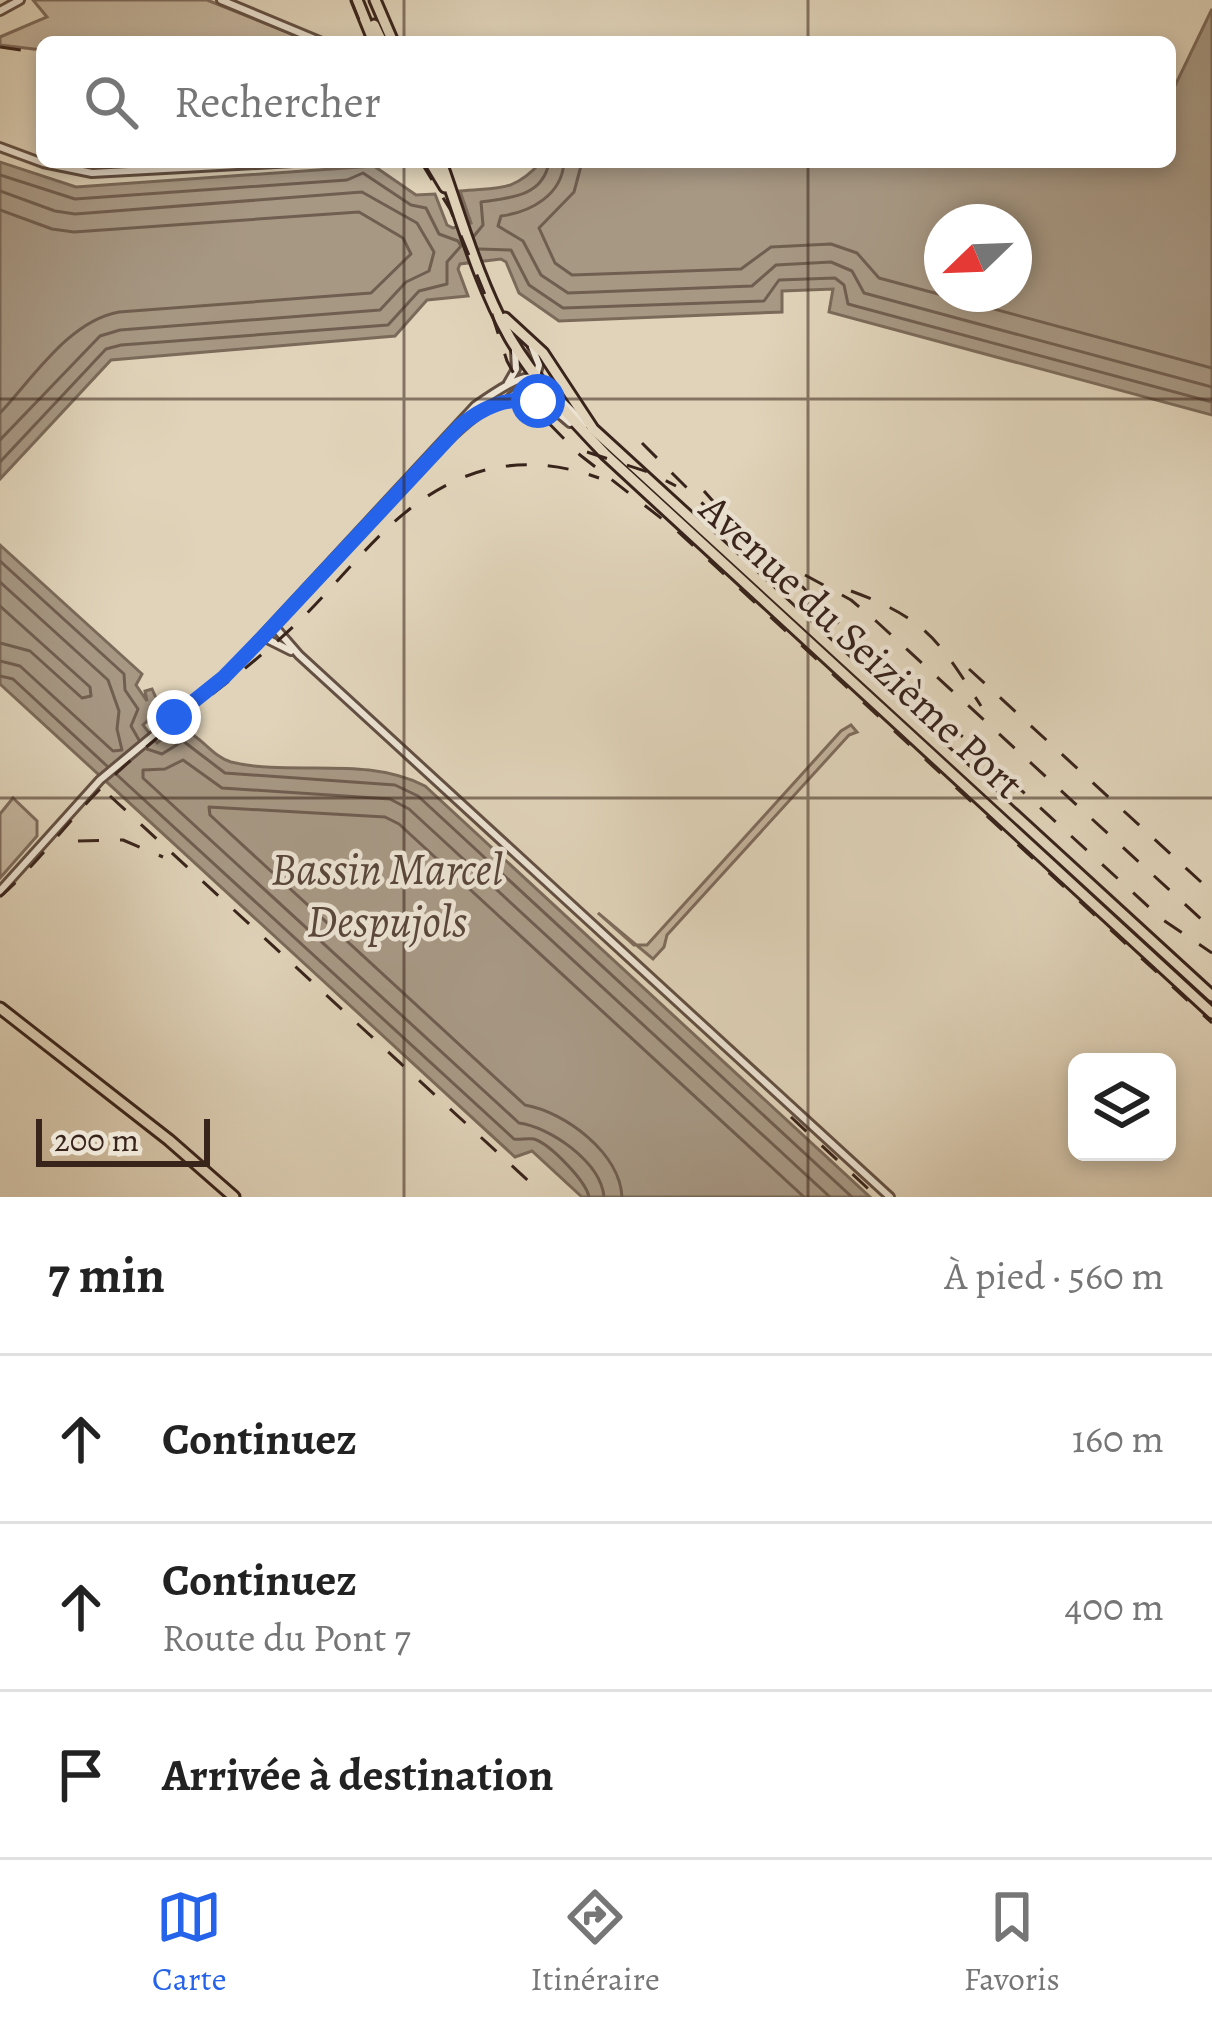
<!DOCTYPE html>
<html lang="fr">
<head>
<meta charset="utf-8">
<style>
	body { margin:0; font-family:Alegreya,serif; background:#f2f2f2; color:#222 }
	.controls { position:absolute; right:36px; bottom:36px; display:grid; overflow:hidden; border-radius:18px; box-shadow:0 6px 18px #0003 }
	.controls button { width:108px; height:108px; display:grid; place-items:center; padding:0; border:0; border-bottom:3px solid #e0e0e0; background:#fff; color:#222; font:60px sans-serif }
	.compass { position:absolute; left:924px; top:204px; width:108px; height:108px; border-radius:50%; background:#fff; box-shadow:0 6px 18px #0003; rotate:247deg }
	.scale { position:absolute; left:36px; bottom:30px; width:174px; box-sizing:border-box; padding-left:12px; border:6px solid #39241c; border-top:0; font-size:33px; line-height:42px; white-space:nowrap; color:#39241c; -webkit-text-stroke:9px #ebe2d2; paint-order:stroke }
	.stop { position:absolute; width:36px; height:36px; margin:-27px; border:9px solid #2563eb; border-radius:50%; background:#fff }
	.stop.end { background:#2563eb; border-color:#fff; box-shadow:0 3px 12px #0008 }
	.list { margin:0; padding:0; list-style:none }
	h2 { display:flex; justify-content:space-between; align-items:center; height:156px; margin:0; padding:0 48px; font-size:51px }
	h2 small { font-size:39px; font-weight:400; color:#767676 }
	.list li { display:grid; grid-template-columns:78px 1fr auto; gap:36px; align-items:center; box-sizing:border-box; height:168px; padding:0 48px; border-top:3px solid #e0e0e0 }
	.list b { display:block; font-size:45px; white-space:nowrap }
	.list p { margin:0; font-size:39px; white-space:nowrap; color:#767676 }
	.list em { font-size:39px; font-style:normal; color:#767676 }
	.icon { flex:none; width:66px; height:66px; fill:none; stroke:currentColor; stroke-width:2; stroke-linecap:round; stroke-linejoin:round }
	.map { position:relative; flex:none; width:1212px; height:1197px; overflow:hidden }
	.search { position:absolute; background:#fff; box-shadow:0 6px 18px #0003; left:36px; right:36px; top:36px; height:132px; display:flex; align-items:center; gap:30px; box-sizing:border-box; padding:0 42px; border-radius:18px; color:#767676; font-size:45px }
	.sheet { height:660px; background:#fff }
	nav { display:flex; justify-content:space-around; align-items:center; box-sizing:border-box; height:168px; border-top:3px solid #e0e0e0; background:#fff; font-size:33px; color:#767676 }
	nav a { display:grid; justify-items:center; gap:6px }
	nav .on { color:#2563eb }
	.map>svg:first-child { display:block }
	.green { fill:#c4b59e; stroke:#7e6c5d; stroke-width:3 }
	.water { fill:#a79884; stroke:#7b6a5a; stroke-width:3; fill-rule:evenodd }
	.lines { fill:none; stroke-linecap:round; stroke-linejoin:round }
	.shore { stroke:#705e50; stroke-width:3 }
	.minor-casing { stroke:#635043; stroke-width:12 }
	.major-casing { stroke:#39241c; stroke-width:15 }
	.minor { stroke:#ebe2d2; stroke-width:6 }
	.major { stroke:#e0d3b9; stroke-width:9 }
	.rail { stroke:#39241c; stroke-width:3; stroke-dasharray:21 21; stroke-linecap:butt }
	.route { stroke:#2563eb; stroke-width:15 }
	.grid { fill:none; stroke:#39241c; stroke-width:3; stroke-opacity:0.55 }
	.labels { text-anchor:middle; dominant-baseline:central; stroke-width:9; stroke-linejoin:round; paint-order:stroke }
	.street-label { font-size:42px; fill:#39241c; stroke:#ebe2d2 }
	.water-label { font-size:45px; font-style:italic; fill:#5a473b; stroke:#ebe2d2 }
</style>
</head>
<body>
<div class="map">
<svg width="1212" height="1197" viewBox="0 0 1212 1197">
	<rect width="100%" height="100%" fill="#e0d3b9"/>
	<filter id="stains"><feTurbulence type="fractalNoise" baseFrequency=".00167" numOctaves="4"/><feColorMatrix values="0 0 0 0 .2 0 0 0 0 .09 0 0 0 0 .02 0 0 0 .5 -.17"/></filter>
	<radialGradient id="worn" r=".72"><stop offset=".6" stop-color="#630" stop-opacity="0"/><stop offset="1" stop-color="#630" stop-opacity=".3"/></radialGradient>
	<!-- green -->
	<g class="green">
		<polygon points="33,0 207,0 297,36 291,42 42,42 42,50 0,45 0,37 47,17"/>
		<polygon points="851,725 857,732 849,735 667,935 664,947 653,959 598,913 634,945 647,945 841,731"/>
		<polygon points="13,798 37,821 37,836 0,878 0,814"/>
	</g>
	<!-- water -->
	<g class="water">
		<path d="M1212,9V415L829,312L833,289L782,291V312L559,321L519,293L506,262L501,259L460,264L458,269L468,296L427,300L395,336L111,360L0,479V162L76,187L374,166L416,195L435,194L447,225L453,228L471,223L460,191C499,187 513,193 541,162H1170V96ZM942,222H1014V294H942Z"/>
		<path d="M0,545L142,674L136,685L147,701L145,691L152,689L161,709L143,725L157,743L177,727C201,734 212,757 231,762C294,777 364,755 425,786L870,1197H582L532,1151L515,1157L0,684Z"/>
	</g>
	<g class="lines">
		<!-- shore -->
		<g class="shore">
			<path d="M564,162C562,195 531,212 501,216L498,226L523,241L541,275L568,293L752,286L776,265L831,262L852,271L864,293L1212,387"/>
			<polyline points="582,162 574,192 539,228 555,263 572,275 741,269 771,247 831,244 857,253 879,278 1212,368"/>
			<polyline points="0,175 75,199 347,180 363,173 411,205 426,208 439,234 458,241 461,246 447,262 447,284 419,291 388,325 121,345 106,349 0,462"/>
			<polyline points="0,191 55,211 75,214 362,192 417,223 434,252 429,271 406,282 380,310 120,330 100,336 0,440"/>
			<path d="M0,210L52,229L74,232L359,212L403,238L411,254L371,293L119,312C69,321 33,378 0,413"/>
			<path d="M474,236L483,225L481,202C509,198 543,197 549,162"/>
			<polyline points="479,249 511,250 529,285 563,308 764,301 779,280 835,278 844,285 848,304 1212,402"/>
			<polyline points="0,561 124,674 125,690 138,709 131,726 139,740"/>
			<polyline points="0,582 108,680 119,711 117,729 122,750 113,751 20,666 0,661"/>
			<polyline points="0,606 90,687 91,696 82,698 30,651 0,643"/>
			<polyline points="0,676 13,679 107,766"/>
			<polyline points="147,749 162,754 183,741 225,773 395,785 418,796 852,1197"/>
			<path d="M116,774L514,1139C520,1140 527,1138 534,1139C550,1144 586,1181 589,1197"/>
			<path d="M604,1197C601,1162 550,1127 519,1123L143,778V770L165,769L183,760L222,788L390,799L409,809L830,1197"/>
			<path d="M622,1197C620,1153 565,1112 525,1105L210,815L209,807L385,817L399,824L804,1197"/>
		</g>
		<!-- minor casing -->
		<g class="minor-casing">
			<g id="minor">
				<polyline points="221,0 322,42"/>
				<polyline points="0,11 20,0"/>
				<polyline points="0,147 43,163 92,173 294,162"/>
				<polyline points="508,383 516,369 515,351"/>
				<polyline points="511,397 535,380 539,365 532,347"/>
				<path d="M431,456C476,415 512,370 570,423"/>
				<polyline points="273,625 299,655 890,1197"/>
				<polyline points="263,637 291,651"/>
				<path d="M0,891L100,780L224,677L475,406C548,355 533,379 586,424"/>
			</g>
		</g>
		<!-- major casing -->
		<g class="major-casing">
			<g id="major">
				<polyline points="357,0 374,42"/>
				<polyline points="375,0 393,42"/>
				<polyline points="374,25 382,42"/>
				<polyline points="430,162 445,187"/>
				<path d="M441,162C462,221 479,283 510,338C536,382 571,418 606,455L1212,1013"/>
				<polyline points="505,318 543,353 593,429 1212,996"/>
				<polyline points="0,1008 169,1140 234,1197"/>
			</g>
		</g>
		<!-- minor -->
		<use href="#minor" class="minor"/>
		<!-- major -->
		<use href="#major" class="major"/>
		<!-- rail -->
		<g class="rail">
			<polyline points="351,0 368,42"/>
			<polyline points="0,47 42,53"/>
			<polyline points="421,162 450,209 488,302 507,361 530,404 580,455 675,529 1212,1023"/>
			<polyline points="642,443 711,512"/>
			<polyline points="587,452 651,473 676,486"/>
			<path d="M704,491C741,534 786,566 823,609L1163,920L1212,953"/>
			<polyline points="805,575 851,600 876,621 1212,929"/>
			<path d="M851,591C927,619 939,641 981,706"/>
			<polyline points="969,669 1212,892"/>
			<polyline points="110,796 535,1187"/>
			<polyline points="78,841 123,840 163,857"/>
			<path d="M0,897C43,859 76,809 119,771C175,719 240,677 295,625C348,575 388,511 457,480C503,459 553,461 599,478"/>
			<polyline points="791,1117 877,1197"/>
		</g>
	</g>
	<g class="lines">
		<!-- route -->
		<path class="route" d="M174,717L224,677L263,637L459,427C482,407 507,396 538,401"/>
	</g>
	<!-- grid -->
	<path class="grid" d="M404,0V42M808,0V42M404,162V1197M808,162V1197M0,399H1212M0,798H1212"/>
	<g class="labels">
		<!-- street labels -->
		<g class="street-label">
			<text transform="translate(862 646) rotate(43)">Avenue du Seizième Port</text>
		</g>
		<!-- water labels -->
		<g class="water-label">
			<text x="387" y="869">Bassin Marcel<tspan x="387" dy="52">Despujols</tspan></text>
		</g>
	</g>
	<rect width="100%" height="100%" filter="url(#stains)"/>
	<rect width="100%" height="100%" fill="url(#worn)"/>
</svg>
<div class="controls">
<button><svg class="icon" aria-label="layers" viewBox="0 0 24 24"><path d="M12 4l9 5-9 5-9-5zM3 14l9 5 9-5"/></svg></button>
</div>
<svg class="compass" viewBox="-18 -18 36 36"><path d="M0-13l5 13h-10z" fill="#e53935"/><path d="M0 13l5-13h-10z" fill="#767676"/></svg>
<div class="scale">200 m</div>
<div class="stop" style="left:538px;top:401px"></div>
<div class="stop end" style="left:174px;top:717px"></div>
<div class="search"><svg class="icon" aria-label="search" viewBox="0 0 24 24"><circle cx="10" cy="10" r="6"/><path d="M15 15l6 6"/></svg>Rechercher</div>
</div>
<section class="sheet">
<h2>7 min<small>À pied · 560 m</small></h2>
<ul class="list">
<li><svg class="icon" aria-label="ahead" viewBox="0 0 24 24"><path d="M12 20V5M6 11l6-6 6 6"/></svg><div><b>Continuez</b></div><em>160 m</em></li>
<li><svg class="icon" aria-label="ahead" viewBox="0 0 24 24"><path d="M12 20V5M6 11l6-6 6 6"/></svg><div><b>Continuez</b><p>Route du Pont 7</p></div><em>400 m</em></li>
<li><svg class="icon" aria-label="arrive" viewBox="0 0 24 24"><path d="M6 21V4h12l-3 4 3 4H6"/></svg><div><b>Arrivée à destination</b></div></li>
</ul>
</section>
<nav>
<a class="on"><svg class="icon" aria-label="map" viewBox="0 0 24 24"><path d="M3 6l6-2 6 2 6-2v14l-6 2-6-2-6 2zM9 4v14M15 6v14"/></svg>Carte</a>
<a><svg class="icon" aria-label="directions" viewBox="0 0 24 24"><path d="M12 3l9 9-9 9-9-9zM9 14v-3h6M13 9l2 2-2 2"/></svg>Itinéraire</a>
<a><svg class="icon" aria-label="saved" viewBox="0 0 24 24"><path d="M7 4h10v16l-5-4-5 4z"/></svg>Favoris</a>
</nav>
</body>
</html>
